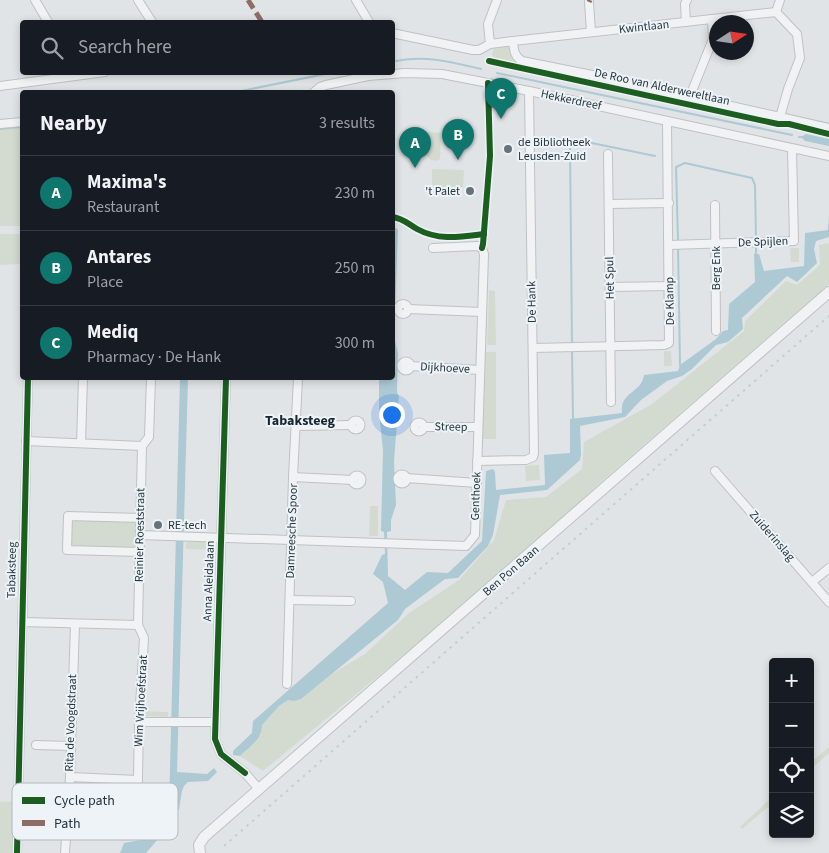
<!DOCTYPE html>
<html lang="en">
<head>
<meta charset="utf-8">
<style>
	body { margin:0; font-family:"Source Sans 3",sans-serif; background:#242831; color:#f1f3f6 }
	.controls { position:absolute; right:15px; bottom:15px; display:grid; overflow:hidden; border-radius:5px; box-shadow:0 2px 8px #0003 }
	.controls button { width:45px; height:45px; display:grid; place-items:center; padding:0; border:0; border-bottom:1px solid #363941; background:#171b24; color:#f1f3f6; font:25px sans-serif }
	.compass { position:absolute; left:709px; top:15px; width:45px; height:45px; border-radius:50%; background:#171b24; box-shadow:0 2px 8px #0003; rotate:78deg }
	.you { position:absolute; left:391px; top:414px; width:18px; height:18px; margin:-12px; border:4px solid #fff; border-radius:50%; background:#1a73e8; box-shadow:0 0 0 8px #1a73e833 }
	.badge { display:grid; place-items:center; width:32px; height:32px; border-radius:50%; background:#0f766e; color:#fff; font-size:16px; font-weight:700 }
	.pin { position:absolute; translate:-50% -41px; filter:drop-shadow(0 1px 2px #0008) }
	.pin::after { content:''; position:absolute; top:26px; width:18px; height:15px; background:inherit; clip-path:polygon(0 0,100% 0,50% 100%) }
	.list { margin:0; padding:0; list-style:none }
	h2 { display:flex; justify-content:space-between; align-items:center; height:65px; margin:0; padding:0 20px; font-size:21px }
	h2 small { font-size:16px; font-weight:400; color:#9ea1a6 }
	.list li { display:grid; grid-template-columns:32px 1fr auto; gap:15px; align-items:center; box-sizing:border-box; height:75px; padding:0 20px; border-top:1px solid #363941 }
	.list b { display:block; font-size:19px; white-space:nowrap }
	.list p { margin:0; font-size:16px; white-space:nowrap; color:#9ea1a6 }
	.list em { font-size:16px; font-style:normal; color:#9ea1a6 }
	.icon { flex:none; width:28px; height:28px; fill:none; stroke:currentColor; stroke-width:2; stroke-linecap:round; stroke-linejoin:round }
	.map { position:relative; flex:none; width:829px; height:853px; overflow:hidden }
	.search { position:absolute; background:#171b24; box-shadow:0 2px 8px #0003; left:20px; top:20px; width:375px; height:55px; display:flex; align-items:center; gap:12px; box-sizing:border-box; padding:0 18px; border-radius:5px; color:#9ea1a6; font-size:19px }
	.panel { position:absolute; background:#171b24; box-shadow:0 2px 8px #0003; left:20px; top:90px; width:375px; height:290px; border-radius:5px }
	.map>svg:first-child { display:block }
	.green { fill:#d3dbd0 }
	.water { fill:#acc9d4 }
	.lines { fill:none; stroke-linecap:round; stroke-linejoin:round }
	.stream { stroke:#acc9d4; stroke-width:2 }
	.minor-casing { stroke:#bfc2c4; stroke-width:10 }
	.tertiary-casing { stroke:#bfc2c4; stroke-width:12 }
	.minor { stroke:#f0f2f3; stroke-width:8 }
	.tertiary { stroke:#f0f2f3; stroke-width:10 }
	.rail { stroke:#c9ccce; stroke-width:2; stroke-dasharray:2.5 5; stroke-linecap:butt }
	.quiet { stroke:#8d6e63; stroke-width:5; stroke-dasharray:10 5; stroke-linecap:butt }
	.cycleway-casing { stroke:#edf3f6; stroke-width:9 }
	.cycleway { stroke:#1b5e20; stroke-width:6 }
	.poi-dot { fill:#67737b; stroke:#edf3f6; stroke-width:2 }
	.labels { text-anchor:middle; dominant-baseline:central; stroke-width:4; stroke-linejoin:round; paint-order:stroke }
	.street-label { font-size:12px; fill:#253641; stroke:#edf3f6 }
	.poi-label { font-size:12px; fill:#253641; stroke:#edf3f6; text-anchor:start }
	.neighbourhood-label { font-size:14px; font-weight:bold; fill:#182631; stroke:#edf3f6 }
	.key { fill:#edf3f6; stroke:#b1bac0; stroke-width:1 }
	.key-label { font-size:14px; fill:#253641 }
</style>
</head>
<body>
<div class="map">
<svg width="829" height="853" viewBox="0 0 829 853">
	<rect width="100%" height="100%" fill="#e1e4e6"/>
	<!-- green -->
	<g class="green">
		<polygon points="505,45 509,47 514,59 518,63 567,74 566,76 495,59 492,56 494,46"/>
		<polygon points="22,128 22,226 0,226 0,130"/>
		<polygon points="427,132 441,133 440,159 436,161 431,160 426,155"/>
		<polygon points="432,169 464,170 463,187 450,191 438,191 432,184"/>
		<polygon points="0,234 22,234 22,264 0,265"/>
		<path d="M829,243V284L601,482L532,547L433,631L263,771L240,756C250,747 262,740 262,725L279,706L288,700L294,701L301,699L332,674L365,654L409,613L459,580L494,540L506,500L546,497L582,469L584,442L652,404L744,331L745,321L786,281L797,285L820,265L819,245Z"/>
		<polygon points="790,248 799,248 799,262 791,262"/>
		<polygon points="489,290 495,291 496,345 487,345"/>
		<polygon points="664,351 671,351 672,366 664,366"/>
		<polygon points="485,352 496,352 496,439 481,439"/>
		<polygon points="539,465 540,480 526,481 525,466"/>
		<polygon points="370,506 378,506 378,536 369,536"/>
		<polygon points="64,518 138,520 137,551 63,549"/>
		<polygon points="186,542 210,542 210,550 186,549"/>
		<polygon points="144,711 168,712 168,717 144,716"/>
		<polygon points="829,747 829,753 810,770 810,763"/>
		<polygon points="773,796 773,803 742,829 740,827"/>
		<polygon points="16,801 13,853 0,853 0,802"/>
	</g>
	<!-- water -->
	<g class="water">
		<polygon points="806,134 829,139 829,146 805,141 801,137"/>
		<path d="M829,216V237L816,241L814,249L817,263L797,282L787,276L742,318L743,329L728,342L716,345L692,369L682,376L667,381L641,400L625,417L580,426L581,454L580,460L547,490L500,495L493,535L488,546L458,578L445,579L405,609L398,620L301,699L294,701L288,700L279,706L262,725C262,740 250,746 240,756L233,755V751L252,733L253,721L388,603L383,582L373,574L382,555L385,554L384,532L381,531L383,451L379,412V378H392L393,227L396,228L398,230L394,337L398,353L397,392L399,396L394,461L396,505L391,520V531L387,532L388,576L405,590L427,572L448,573L482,541L486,471L493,469L495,472L496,490L545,485L544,455L570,453V419L622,413C620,398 630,395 639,386C642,383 643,379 644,375L678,371L680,365L716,339L723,331L728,330L729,304L755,282L754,254H759L764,271L804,266L805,233L828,230Z"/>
		<polygon points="180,378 188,378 177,772 207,774 214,768 217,772 208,781 188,782 184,786 182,791 179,809 167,821 165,831 146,853 120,853 124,843 141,840 145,821 153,821 169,807"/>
	</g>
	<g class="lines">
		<!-- stream -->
		<g class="stream">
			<path d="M396,61C427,55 451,62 481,69"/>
			<polyline points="497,73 792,135"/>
			<polyline points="236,92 335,72"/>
			<polyline points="0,129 22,127"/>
			<polyline points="799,137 801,137"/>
			<polyline points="678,241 676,167 685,163 752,178 755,185 756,240"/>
			<polyline points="756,244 756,255"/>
			<polyline points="678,246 680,365"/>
			<polyline points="572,345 570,145 575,142 582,141 655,156"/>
			<polyline points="572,349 573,419"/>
		</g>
		<!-- minor casing -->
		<g class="minor-casing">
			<g id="minor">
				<polyline points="35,0 48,22"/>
				<polyline points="138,0 152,22"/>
				<polyline points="356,0 369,22"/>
				<polyline points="589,2 591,32"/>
				<polyline points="686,22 685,4 687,0"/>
				<path d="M392,33L473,50H479L490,44L513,41C514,50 514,56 522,61L607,78L829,128"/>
				<polyline points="513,41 776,12"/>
				<polyline points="490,44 488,24 497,0"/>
				<polyline points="0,86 105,72"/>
				<polyline points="314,92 320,87 326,85 368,76 405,73 442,74 529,91 829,156"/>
				<polyline points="690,96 713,39 712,19"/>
				<polyline points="780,117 788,89 800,58 797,34 776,12 780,0"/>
				<polyline points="0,124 22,122"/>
				<polyline points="608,154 611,402"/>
				<polyline points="609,204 669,203"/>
				<polyline points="715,205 716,331"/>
				<polyline points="669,245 794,241 792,149"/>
				<polyline points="610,287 670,286"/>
				<circle cx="403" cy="309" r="5"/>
				<polyline points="408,309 482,312"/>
				<polyline points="533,348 664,345 669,343 667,121"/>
				<circle cx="406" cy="366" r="4.5"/>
				<polyline points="410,366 480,370"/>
				<polyline points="226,378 215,739 221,754 245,773 259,789"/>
				<circle cx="356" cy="425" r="4.5"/>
				<circle cx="419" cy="427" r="4.5"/>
				<polyline points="296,426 351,425"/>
				<polyline points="424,427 478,427"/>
				<polyline points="26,441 142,446"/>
				<polyline points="81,443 83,378"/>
				<polyline points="142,446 149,437 151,378"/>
				<polyline points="477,461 526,460 533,457 534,453 529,91"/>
				<polyline points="715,471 829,602"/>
				<circle cx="402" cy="479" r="4.5"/>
				<circle cx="357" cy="480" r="4.5"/>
				<polyline points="293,477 353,480"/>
				<polyline points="406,478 477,483"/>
				<polyline points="140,535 466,546 475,535 484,254 482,248 477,246 433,248"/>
				<polyline points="140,552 67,550 68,516 141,518"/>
				<polyline points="812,582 829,568"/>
				<polyline points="290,600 351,601"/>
				<polyline points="22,622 138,625"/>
				<polyline points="287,684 293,477 298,378"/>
				<polyline points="139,722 215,722"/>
				<polyline points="36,745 71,746"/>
				<polyline points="70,777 138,780"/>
				<polyline points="137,831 139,722 144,638 138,625 142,446"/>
				<polyline points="17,853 28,378"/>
				<polyline points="65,853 70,777 75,624"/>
			</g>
		</g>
		<!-- tertiary casing -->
		<g class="tertiary-casing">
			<polyline id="tertiary" points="200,853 199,845 204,837 829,292"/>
		</g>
		<!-- minor -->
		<use href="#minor" class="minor"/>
		<!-- tertiary -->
		<use href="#tertiary" class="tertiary"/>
		<!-- rail -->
		<polyline class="rail" points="224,846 829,316"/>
		<!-- quiet -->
		<g class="quiet">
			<polyline points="248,0 262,22"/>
			<polyline points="589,2 590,0"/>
		</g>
		<!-- cycleway casing -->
		<g class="cycleway-casing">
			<g id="cycleway">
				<polyline points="489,61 778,124 789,124 829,134"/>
				<path d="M392,217C403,218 408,224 417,229C439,241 460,237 484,234"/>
				<polyline points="482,248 483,244 490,156 488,83"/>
				<polyline points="226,378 215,739 221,754 245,773"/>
				<polyline points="17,853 28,378"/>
			</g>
		</g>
		<!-- cycleway -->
		<use href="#cycleway" class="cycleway"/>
	</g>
	<!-- markers -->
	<g class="poi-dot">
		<circle cx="508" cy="149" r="5"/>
		<circle cx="470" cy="191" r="5"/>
		<circle cx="158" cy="525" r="5"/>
	</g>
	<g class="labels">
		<!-- street labels -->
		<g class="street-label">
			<text transform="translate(644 27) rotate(-6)">Kwintlaan</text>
			<text transform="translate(662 87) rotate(12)">De Roo van Alderwereltlaan</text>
			<text transform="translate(571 100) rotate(12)">Hekkerdreef</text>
			<text transform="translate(763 242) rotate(-2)">De Spijlen</text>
			<text transform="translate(716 268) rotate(-90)">Berg Enk</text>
			<text transform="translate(610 278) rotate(-91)">Het Spul</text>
			<text transform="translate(670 301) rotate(-91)">De Klamp</text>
			<text transform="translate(532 302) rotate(-91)">De Hank</text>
			<text transform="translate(445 368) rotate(3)">Dijkhoeve</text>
			<text transform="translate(451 427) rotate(1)">Streep</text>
			<text transform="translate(476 496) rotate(-88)">Genthoek</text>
			<text transform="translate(292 531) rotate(-88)">Damreesche Spoor</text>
			<text transform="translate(140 535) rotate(-89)">Reinier Roeststraat</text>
			<text transform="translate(772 536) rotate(49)">Zuiderinslag</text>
			<text transform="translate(12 570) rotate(-89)">Tabaksteeg</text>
			<text transform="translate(511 571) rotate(-41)">Ben Pon Baan</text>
			<text transform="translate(209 581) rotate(-88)">Anna Aleidalaan</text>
			<text transform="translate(141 701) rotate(-87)">Wim Vrijhoefstraat</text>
			<text transform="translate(71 723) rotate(-88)">Rita de Voogdstraat</text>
		</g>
		<!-- poi labels -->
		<g class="poi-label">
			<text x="518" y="142">de Bibliotheek<tspan x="518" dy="14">Leusden-Zuid</tspan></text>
			<text x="460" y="191" text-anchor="end">'t Palet</text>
			<text x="168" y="525">RE-tech</text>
		</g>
		<!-- neighbourhood labels -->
		<g class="neighbourhood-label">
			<text x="300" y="421">Tabaksteeg</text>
		</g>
	</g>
	<!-- legend -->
	<rect x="12" y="783" width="166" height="57" rx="8" class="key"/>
	<rect x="22" y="797" width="23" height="7" fill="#1b5e20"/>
	<rect x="22" y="820" width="23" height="6" fill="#8d6e63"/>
	<g class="key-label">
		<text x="54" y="805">Cycle path</text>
		<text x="54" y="828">Path</text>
	</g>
</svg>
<div class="controls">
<button>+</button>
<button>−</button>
<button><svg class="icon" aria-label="locate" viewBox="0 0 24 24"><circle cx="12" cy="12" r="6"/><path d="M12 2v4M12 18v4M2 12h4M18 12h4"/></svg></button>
<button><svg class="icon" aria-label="layers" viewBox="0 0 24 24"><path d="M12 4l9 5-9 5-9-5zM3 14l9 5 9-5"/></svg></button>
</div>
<svg class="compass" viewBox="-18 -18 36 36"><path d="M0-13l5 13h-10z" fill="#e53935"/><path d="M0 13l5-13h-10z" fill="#9ea1a6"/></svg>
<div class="you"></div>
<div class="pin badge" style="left:415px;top:168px">A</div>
<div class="pin badge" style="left:458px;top:160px">B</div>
<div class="pin badge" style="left:501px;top:119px">C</div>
<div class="search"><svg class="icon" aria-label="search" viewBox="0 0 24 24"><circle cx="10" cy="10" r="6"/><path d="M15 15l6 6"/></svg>Search here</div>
<section class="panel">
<h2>Nearby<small>3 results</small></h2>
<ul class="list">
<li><span class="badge">A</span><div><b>Maxima's</b><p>Restaurant</p></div><em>230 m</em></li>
<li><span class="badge">B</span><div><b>Antares</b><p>Place</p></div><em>250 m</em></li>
<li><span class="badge">C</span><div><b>Mediq</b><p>Pharmacy · De Hank</p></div><em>300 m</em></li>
</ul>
</section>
</div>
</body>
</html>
